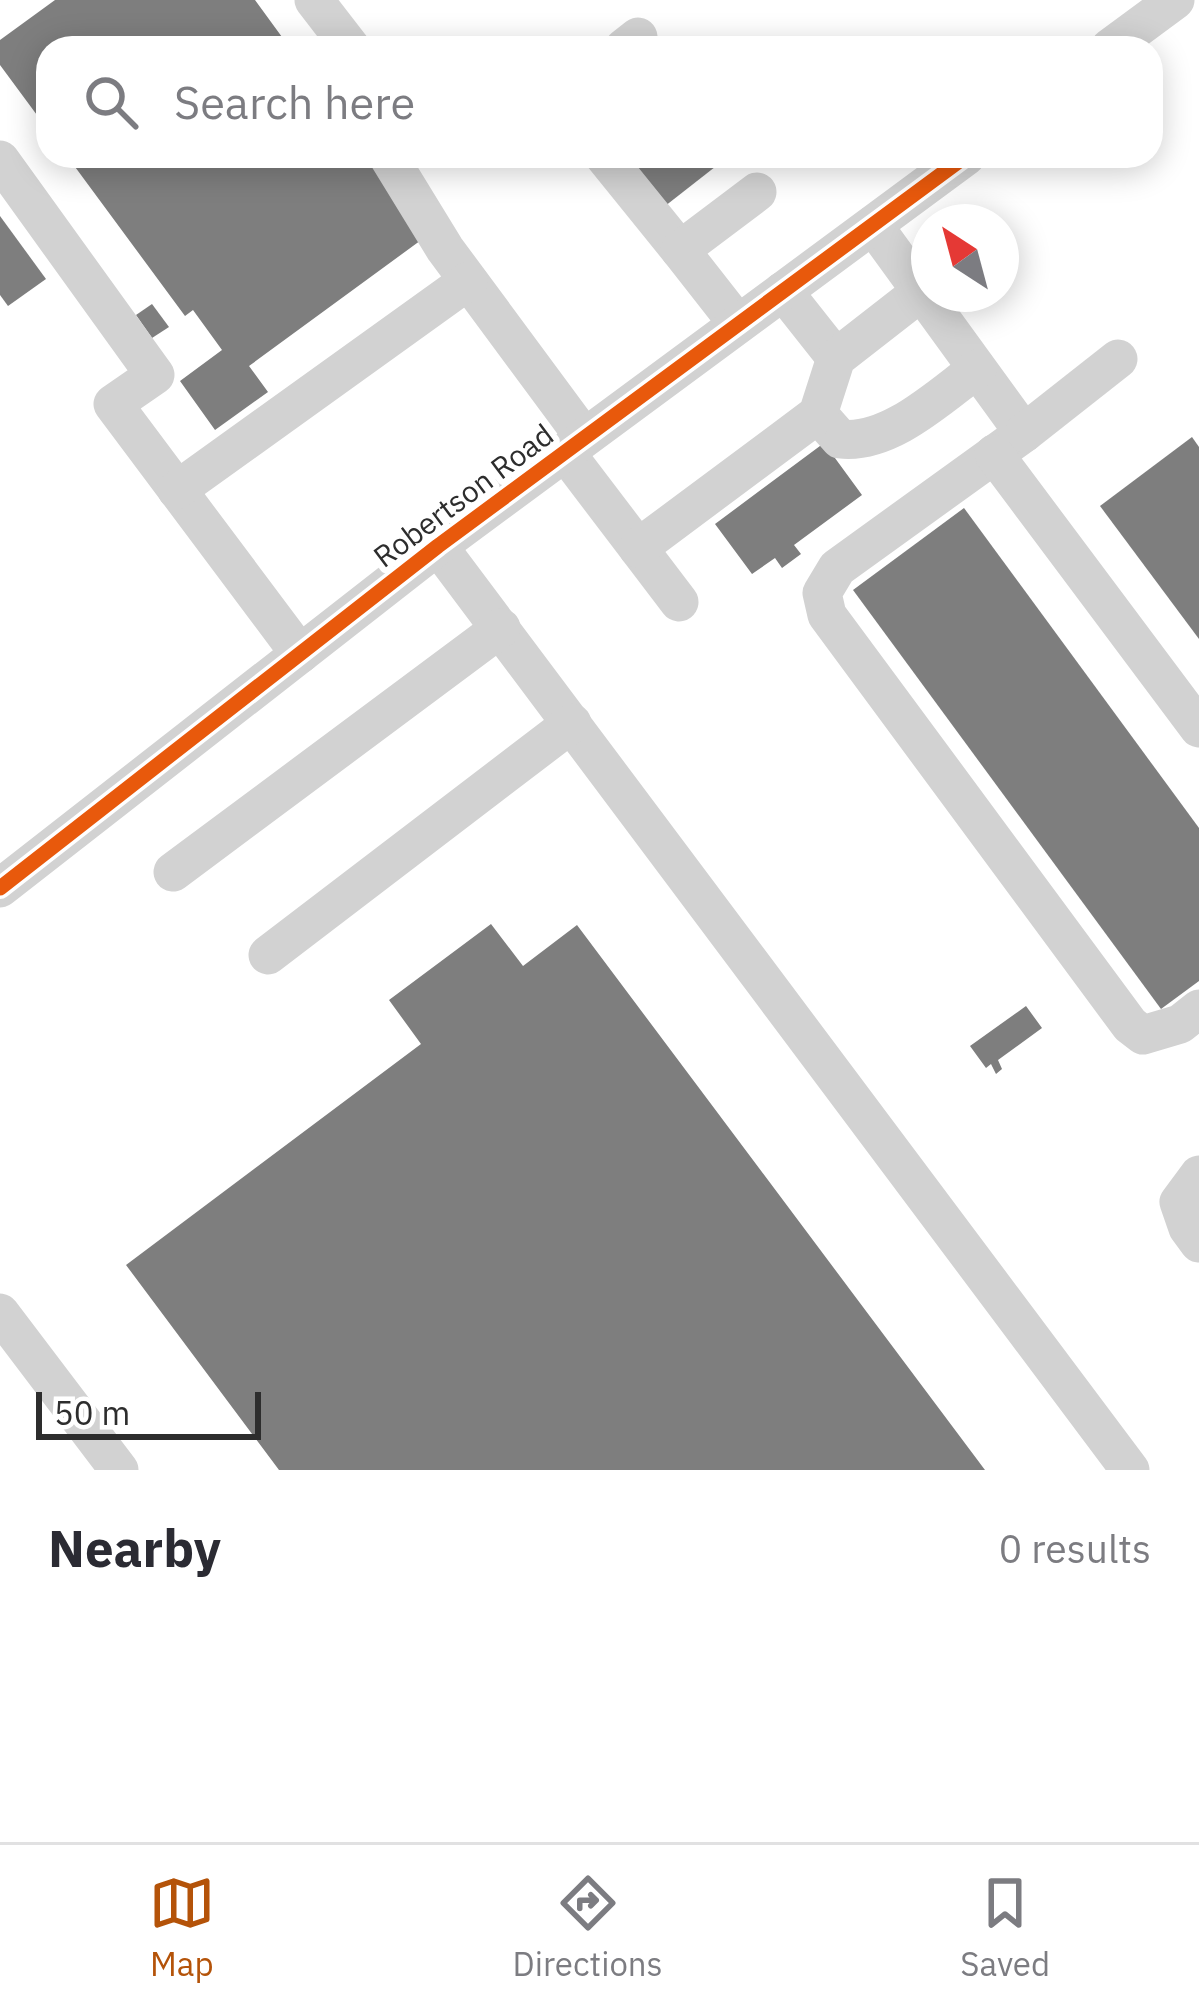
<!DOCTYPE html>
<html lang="en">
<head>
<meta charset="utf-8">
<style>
	body { margin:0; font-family:"IBM Plex Sans",sans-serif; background:#f2f2f3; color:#2b2b33 }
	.compass { position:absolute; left:911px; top:204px; width:108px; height:108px; border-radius:50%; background:#fff; box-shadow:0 6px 30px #0003; rotate:324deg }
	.scale { position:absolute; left:36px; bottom:30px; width:225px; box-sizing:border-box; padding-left:12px; border:6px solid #2d2d2d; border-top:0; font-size:33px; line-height:42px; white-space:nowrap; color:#2d2d2d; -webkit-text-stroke:9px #fff; paint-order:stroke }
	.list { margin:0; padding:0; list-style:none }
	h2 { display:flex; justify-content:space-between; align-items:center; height:156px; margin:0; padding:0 48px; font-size:51px }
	h2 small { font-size:39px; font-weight:400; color:#7c7c81 }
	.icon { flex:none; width:66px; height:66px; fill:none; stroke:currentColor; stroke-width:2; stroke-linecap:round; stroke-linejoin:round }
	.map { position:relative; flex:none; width:1199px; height:1470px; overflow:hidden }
	.search { position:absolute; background:#fff; box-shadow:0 6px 30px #0003; left:36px; right:36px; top:36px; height:132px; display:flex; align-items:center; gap:30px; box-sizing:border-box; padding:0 42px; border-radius:36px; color:#7c7c81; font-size:45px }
	.sheet { height:372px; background:#fff }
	nav { display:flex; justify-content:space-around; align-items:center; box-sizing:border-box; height:168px; border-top:3px solid #e1e1e2; background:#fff; font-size:33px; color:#7c7c81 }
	nav a { display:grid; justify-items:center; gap:6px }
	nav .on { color:#b45309 }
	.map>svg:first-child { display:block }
	.building { fill:#7e7e7e }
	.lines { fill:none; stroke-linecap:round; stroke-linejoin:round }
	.minor { stroke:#d2d2d2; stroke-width:39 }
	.cycleway-casing { stroke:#fff; stroke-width:22 }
	.cycleway { stroke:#e8590c; stroke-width:15 }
	.labels { text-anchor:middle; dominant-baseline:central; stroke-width:12; stroke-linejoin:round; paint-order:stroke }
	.street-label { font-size:30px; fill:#2d2d2d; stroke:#fff }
</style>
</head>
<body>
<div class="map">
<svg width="1199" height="1470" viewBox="0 0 1199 1470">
	<rect width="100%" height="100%" fill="#fff"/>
	<!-- building -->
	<g class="building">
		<polygon points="55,0 255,0 290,48 48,48 48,130 0,65 0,40"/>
		<polygon points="67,156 370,156 428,235 249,366 268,392 215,430 180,381 222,350 193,310 185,316"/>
		<polygon points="619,156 729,156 660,210"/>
		<polygon points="0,216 46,279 8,306 0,295"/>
		<polygon points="152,304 169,327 152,338 136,315"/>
		<polygon points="1192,437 1199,447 1199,639 1100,506"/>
		<polygon points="824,443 862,495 794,545 801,554 782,568 775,558 752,574 715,524"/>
		<polygon points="964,508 1199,828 1199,981 1161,1009 853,590"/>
		<polygon points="491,924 523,966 577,925 985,1470 279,1470 126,1265 421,1044 389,1000"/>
		<polygon points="1026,1006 1042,1028 998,1060 1002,1069 996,1074 991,1064 986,1068 970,1046"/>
	</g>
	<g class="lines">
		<!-- minor -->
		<g class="minor">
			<polyline points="314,0 351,48"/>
			<polyline points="624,48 638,37"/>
			<polyline points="1110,48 1175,0"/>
			<polyline points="388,156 445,249 584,437"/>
			<polyline points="604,156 680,250"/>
			<polyline points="0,160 155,375 113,404 300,654"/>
			<polyline points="873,225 1024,433 837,568 822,593 827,615 1130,1025 1143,1035 1180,1024 1199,1009"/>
			<polyline points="783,291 836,358"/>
			<polyline points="738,324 680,250 757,192"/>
			<path d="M818,414L840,439C889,445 939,397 977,369"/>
			<polyline points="1024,433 1118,359"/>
			<polyline points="565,452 679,602"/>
			<polyline points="994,454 1199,728"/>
			<polyline points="177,490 468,281"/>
			<polyline points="438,546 1130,1470"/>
			<polyline points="638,548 818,414 836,358 922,291"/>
			<polyline points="173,872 501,628"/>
			<polyline points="0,888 438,546 966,156"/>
			<polyline points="268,955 572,723"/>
			<polyline points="1199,1175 1179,1202 1188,1228 1199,1243"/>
			<polyline points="0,1313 119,1470"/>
		</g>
		<!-- cycleway casing -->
		<g class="cycleway-casing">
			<polyline id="cycleway" points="0,888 438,546 966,156"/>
		</g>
		<!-- cycleway -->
		<use href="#cycleway" class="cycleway"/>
	</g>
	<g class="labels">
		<!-- street labels -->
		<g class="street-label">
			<text transform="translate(463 495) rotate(-37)">Robertson Road</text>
		</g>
	</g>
</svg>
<svg class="compass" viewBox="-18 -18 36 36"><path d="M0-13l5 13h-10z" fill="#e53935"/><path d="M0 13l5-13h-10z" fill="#7c7c81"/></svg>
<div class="scale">50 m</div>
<div class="search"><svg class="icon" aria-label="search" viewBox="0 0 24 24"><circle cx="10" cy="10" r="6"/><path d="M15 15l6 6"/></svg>Search here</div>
</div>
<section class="sheet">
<h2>Nearby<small>0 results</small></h2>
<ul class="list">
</ul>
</section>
<nav>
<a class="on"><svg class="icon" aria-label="map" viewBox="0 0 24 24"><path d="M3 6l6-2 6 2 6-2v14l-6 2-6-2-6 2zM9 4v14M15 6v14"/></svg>Map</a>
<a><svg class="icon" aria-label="directions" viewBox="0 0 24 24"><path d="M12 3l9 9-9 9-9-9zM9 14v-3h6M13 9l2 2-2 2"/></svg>Directions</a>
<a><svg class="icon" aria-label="saved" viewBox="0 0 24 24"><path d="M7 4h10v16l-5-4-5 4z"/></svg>Saved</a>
</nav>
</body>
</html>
